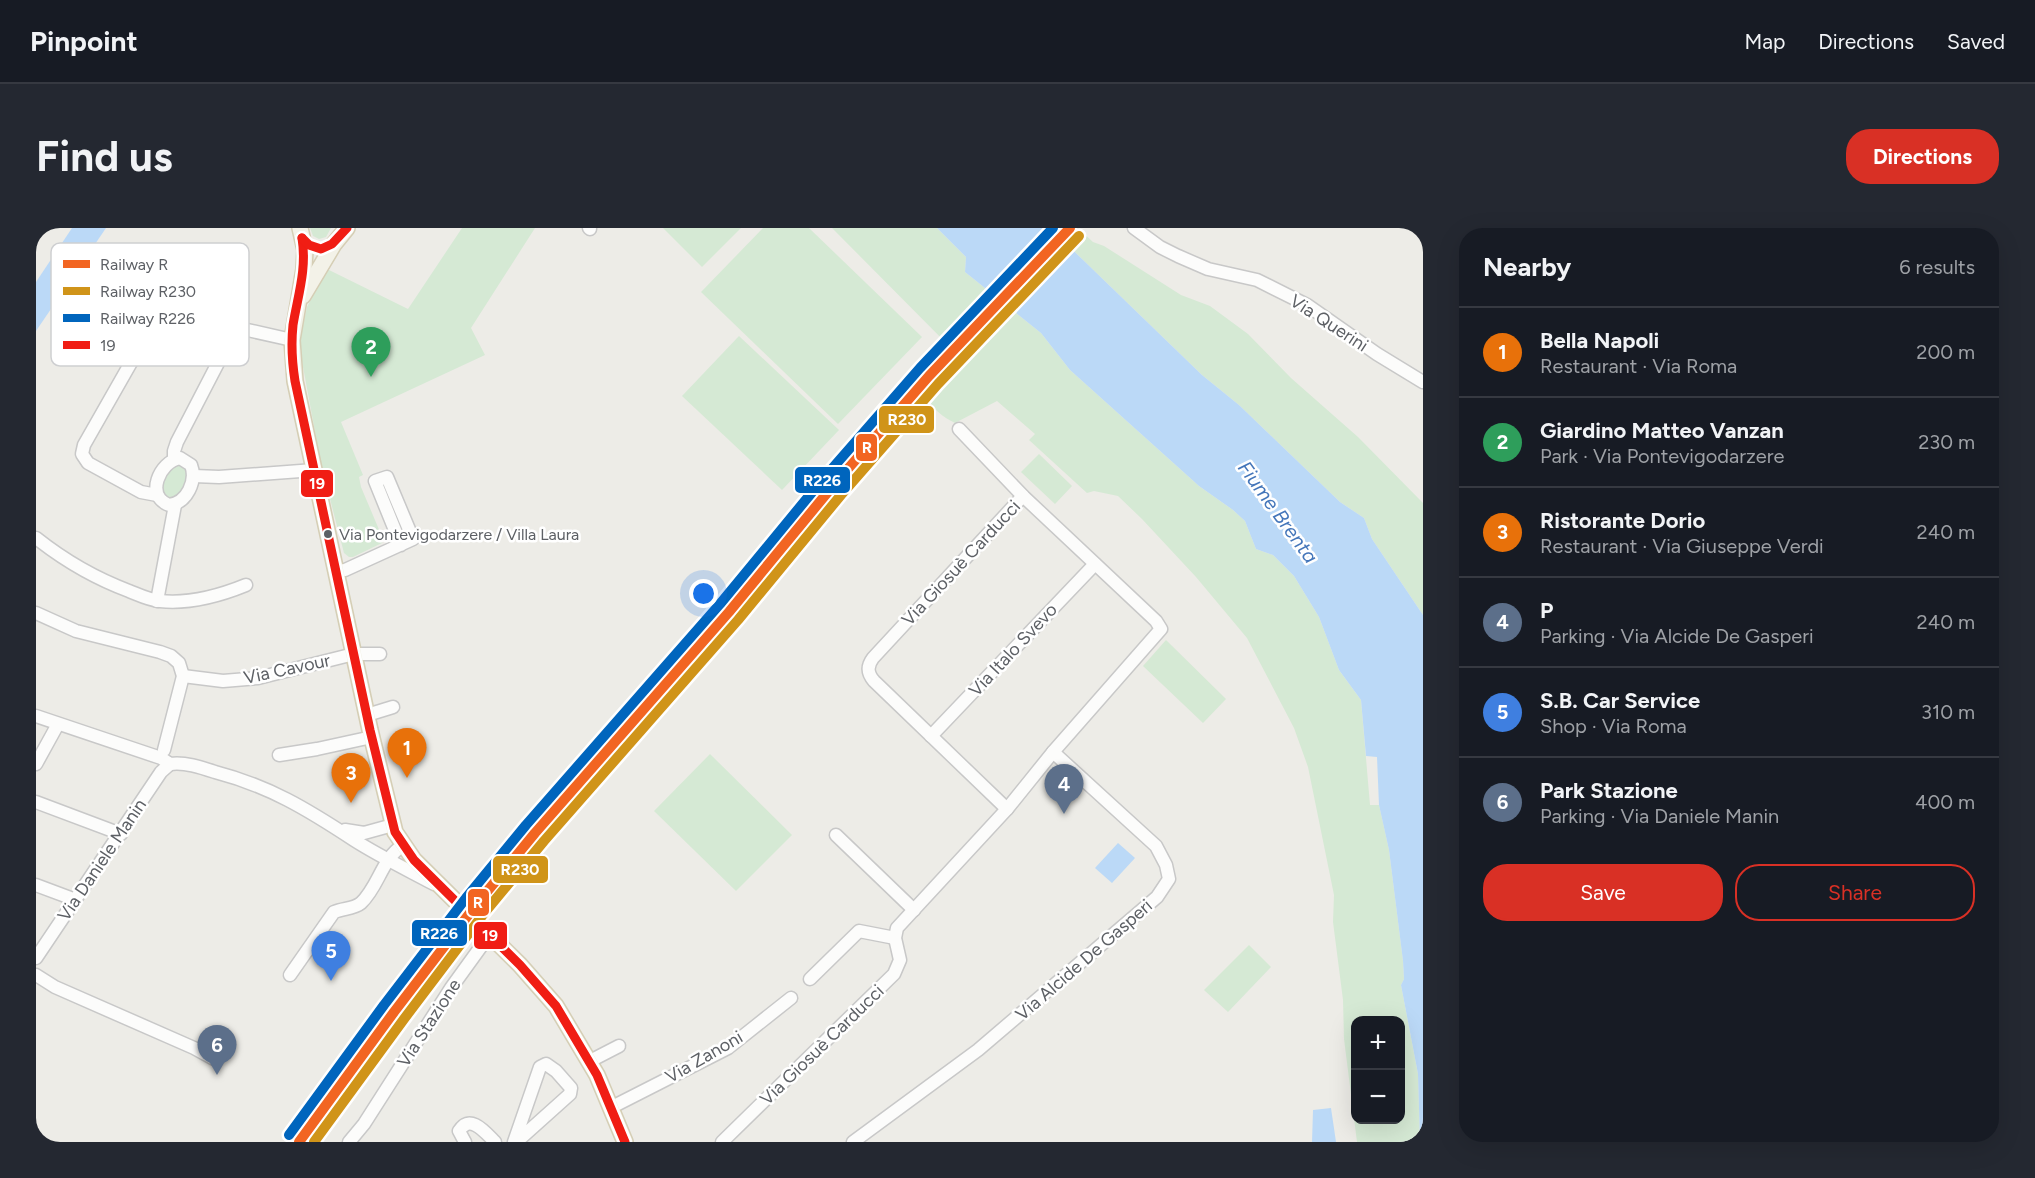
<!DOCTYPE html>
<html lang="en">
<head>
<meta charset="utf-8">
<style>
	body { margin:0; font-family:Figtree,sans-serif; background:#242831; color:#f1f3f6 }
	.controls { position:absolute; right:18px; bottom:18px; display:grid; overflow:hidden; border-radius:12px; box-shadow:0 6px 24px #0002 }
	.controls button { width:54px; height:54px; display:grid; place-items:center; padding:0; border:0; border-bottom:2px solid #363941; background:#171b24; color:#f1f3f6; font:30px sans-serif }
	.you { position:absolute; left:668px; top:366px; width:21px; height:21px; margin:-15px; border:4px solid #fff; border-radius:50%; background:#1a73e8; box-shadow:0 0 0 9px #1a73e833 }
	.badge { display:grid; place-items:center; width:39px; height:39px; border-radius:50%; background:#d93025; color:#fff; font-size:20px; font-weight:700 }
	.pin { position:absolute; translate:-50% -50px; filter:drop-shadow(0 2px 3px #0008) }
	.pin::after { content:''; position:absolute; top:32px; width:21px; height:18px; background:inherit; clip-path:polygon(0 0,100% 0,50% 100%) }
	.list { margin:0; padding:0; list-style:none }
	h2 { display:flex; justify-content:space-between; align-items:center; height:78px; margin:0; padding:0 24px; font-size:26px }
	h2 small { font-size:20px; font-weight:400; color:#9ea1a6 }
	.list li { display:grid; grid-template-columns:39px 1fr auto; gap:18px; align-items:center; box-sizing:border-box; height:90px; padding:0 24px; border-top:2px solid #363941 }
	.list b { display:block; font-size:22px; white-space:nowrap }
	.list p { margin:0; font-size:20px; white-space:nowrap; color:#9ea1a6 }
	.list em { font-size:20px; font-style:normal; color:#9ea1a6 }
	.actions { display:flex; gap:12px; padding:18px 24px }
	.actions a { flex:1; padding:14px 0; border:2px solid #d93025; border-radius:24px; text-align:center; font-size:21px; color:#d93025 }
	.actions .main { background:#d93025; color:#fff }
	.map { position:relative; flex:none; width:1387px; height:914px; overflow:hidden; border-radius:24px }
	header { display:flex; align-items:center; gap:36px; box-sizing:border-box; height:84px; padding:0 30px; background:#171b24; border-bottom:2px solid #363941 }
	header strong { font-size:28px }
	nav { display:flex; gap:33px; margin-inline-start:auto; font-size:21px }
	.intro { display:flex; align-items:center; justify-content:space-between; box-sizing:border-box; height:144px; padding:0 36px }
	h1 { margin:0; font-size:42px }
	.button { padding:15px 27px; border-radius:24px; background:#d93025; color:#fff; font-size:21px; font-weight:700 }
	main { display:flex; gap:36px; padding:0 36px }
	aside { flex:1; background:#171b24; border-radius:24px; box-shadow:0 6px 24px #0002 }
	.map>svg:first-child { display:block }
	.green { fill:#d5e9d4; fill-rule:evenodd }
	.water { fill:#bbd9f7 }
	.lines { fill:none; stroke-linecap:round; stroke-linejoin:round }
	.minor-casing { stroke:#c8c8c8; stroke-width:15 }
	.major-casing { stroke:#d5ceb5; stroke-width:18 }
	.minor { stroke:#fcfcfb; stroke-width:12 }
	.major { stroke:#f3f2e8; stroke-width:15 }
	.minor-bridge-casing { stroke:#c8c8c8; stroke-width:15; stroke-linecap:butt }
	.minor-bridge { stroke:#fcfcfb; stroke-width:12 }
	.bus-1-casing { stroke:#fff; stroke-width:14 }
	.bus-1 { stroke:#f01d14; stroke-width:9 }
	.rail-1-casing { stroke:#fff; stroke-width:15 }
	.rail-2-casing { stroke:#fff; stroke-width:15 }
	.rail-3-casing { stroke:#fff; stroke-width:15 }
	.rail-1 { stroke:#f26522; stroke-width:10 }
	.rail-2 { stroke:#d09419; stroke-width:10 }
	.rail-3 { stroke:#0065bd; stroke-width:10 }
	.bus-dot { fill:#5d6065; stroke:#fff; stroke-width:2 }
	.labels { text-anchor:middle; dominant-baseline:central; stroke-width:5; stroke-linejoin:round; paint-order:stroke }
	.bus-label { font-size:16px; fill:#5d6065; stroke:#fff; text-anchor:start }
	.street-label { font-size:18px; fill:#5d6065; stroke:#fff }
	.water-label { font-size:20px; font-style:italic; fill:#4476ba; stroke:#fff }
	.key { fill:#fff; stroke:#cecfd1; stroke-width:1.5 }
	.key-label { font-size:16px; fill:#5d6065 }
	.line-badge { stroke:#fff; stroke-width:2 }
	.badge-label { font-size:16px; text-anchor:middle; font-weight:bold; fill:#fff }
</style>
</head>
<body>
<header>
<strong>Pinpoint</strong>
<nav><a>Map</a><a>Directions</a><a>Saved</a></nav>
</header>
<div class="intro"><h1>Find us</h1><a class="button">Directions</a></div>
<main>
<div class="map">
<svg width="1387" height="914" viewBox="0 0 1387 914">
	<rect width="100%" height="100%" fill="#edece7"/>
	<!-- green -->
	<g class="green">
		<polygon points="274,0 295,0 290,9 283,11 277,8"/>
		<polygon points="426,0 499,0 435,100 449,127 305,194 327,247 323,249 325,259 347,311 346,315 317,329 313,329 308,325 285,236 263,117 271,79 291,41 372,81"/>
		<polygon points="627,0 705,0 666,39"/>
		<polygon points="727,0 773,0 886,109 802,196 665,64"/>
		<path d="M796,0H901L930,29L929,44L1005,105L1034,142L1163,258L1197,282L1209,293L1220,321L1237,327L1258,348L1283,389L1303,442L1325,472L1334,577H1343L1353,622L1367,733L1368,751L1365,757L1382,846L1384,914H1321L1308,811L1307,772L1297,694L1298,667L1272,539L1258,500L1211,410L1160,349L1106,291L1082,268L1058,263L1051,265L993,212L999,206L961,173L919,195C908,190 894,179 890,168L924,134L923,128ZM1320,792H1364V892H1320Z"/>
		<polygon points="1014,0 1042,0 1057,14 1068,18 1145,67 1174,78 1212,106 1255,150 1322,209 1387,275 1387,387 1336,311 1328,290 1304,274 1203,177 1166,147"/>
		<polygon points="703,108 803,202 746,262 646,168"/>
		<polygon points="1003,226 1036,258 1019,276 985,244"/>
		<path d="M142,236L152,241C150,256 148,264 134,272L128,269L125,259L132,244Z"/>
		<polygon points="1130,412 1190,471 1167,495 1107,438"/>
		<polygon points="674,526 756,607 700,663 618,583"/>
		<polygon points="1213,717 1235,739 1192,784 1168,762"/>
	</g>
	<!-- water -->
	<g class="water">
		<polygon points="36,0 70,0 0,103 0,54"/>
		<polygon points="901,0 1014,0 1166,147 1203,177 1304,274 1328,290 1336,311 1387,387 1387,914 1384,914 1382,846 1365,757 1368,751 1367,733 1353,622 1343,577 1341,529 1330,528 1325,472 1303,442 1283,389 1258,348 1237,327 1220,321 1209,293 1197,282 1163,258 1034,142 1005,105 929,44 930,29"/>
		<polygon points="1082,615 1099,630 1076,655 1059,640"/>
		<polygon points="1295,880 1300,914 1276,914 1277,882"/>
	</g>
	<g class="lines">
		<!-- minor casing -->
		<g class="minor-casing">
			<g id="minor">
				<polyline points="553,0 554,1"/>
				<polyline points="1098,0 1124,19 1142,28 1172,41 1221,52 1271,77 1341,126 1387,154"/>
				<path d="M144,230L155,237C161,253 151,275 133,277C109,268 123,234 144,230Z"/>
				<polyline points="138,231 138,223 141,214 198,104 207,101 256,112"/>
				<polyline points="158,248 183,249 278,242"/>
				<polyline points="121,267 105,264 52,235 46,226 48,217 134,66 146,63 202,92 207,101"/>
				<path d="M0,310C29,333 58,350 93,363C103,367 113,372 124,373C152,376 183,368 210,357"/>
				<polyline points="300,343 309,342 377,311 351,249 339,253 365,317"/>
				<polyline points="121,373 139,277"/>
				<polyline points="0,385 40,403 124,424 135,428 143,435 147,448 128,522"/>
				<polyline points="147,448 187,453 222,450 318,426 344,426"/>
				<polyline points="331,487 357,479"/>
				<path d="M0,488L125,530L134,536C149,534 164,539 179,544C233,558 271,581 318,612C343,628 372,642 398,656"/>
				<polyline points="895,508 1059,336"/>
				<polyline points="243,527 281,521 336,509"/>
				<polyline points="0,536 22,496"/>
				<polyline points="0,574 85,606"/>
				<path d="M971,581L838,453C831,445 831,438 837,430L987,268"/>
				<polyline points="309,602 328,605 357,597"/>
				<polyline points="800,607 878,682"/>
				<polyline points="0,657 40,672"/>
				<polyline points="0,730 125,544 134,536"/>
				<polyline points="0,747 19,759 158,820 178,831"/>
				<path d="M254,747L298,684C307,680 318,681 325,675C343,658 345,632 367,617"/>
				<polyline points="774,751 823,703 859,710"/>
				<polyline points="554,833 583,818"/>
				<polygon points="510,836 520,843 535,860 534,866 486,909 478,914 504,839"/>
				<polyline points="576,879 692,820 755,770"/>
				<polyline points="313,914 328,896 415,760 449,713"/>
				<path d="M429,914L423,903C434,885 449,904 459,914"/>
				<polyline points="686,914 858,746 864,732 859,710 861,700 971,581 1017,524 1125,401 1120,393 987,268 923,201"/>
				<polyline points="817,914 942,822 1121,669 1133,651 1130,637 1120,618 1017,524"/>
			</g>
		</g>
		<!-- major casing -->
		<g class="major-casing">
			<g id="major">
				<polyline points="264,0 269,22 268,41 256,112 259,153 334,502 359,604 378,632 484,737 520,778 561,847 589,914"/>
				<polyline points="267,68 298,16 311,0"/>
			</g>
		</g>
		<!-- minor -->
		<use href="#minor" class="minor"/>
		<!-- major -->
		<use href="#major" class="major"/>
		<!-- minor-bridge casing -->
		<g class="minor-bridge-casing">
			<polyline id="minor-bridge" points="449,713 462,698"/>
		</g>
		<!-- minor-bridge -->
		<use href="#minor-bridge" class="minor-bridge"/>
		<!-- bus-1 casing -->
		<g class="bus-1-casing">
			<g id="bus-1">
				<path d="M266,10C271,41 262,67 257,97C255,116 256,134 259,153L334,502L359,604L378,632L484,737L520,778L561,847L589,914"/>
				<polyline points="266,10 273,17 285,21 296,16 311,0"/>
			</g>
		</g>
		<!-- bus-1 -->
		<use href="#bus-1" class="bus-1"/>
		<!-- rail-1 casing -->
		<g class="rail-1-casing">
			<polyline id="rail-1" points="263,914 358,784 440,677 499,605 693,384 796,259 893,148 1034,0"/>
		</g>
		<!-- rail-2 casing -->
		<g class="rail-2-casing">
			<polyline id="rail-2" points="278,914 368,791 449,684 508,613 702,392 805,267 902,156 1043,8"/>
		</g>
		<!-- rail-3 casing -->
		<g class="rail-3-casing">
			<polyline id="rail-3" points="253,907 348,777 430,670 490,597 684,376 787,251 884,140 1017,0"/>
		</g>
		<!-- rail-1 -->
		<use href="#rail-1" class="rail-1"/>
		<!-- rail-2 -->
		<use href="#rail-2" class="rail-2"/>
		<!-- rail-3 -->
		<use href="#rail-3" class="rail-3"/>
	</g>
	<!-- markers -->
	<circle class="bus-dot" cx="292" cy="306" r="5"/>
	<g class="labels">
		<!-- bus labels -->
		<g class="bus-label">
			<text x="303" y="306">Via Pontevigodarzere / Villa Laura</text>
		</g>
		<!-- street labels -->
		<g class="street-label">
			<text transform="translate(1293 95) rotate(33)">Via Querini</text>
			<text transform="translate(925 335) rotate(-47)">Via Giosuè Carducci</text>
			<text transform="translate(977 422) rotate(-47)">Via Italo Svevo</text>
			<text transform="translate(251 441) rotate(-12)">Via Cavour</text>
			<text transform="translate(66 632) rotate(-56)">Via Daniele Manin</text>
			<text transform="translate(1048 732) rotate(-41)">Via Alcide De Gasperi</text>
			<text transform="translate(393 795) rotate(-57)">Via Stazione</text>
			<text transform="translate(786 817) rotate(-44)">Via Giosuè Carducci</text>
			<text transform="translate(668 829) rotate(-30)">Via Zanoni</text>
		</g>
		<!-- water labels -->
		<g class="water-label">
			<text transform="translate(1242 284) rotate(54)">Fiume Brenta</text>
		</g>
	</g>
	<!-- legend -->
	<rect x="15" y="15" width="198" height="123" rx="9" class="key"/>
	<rect x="27" y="32" width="27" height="8" fill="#f26522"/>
	<rect x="27" y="59" width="27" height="8" fill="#d09419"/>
	<rect x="27" y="86" width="27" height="8" fill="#0065bd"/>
	<rect x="27" y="113" width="27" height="8" fill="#f01d14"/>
	<g class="key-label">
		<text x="64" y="42">Railway R</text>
		<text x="64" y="69">Railway R230</text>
		<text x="64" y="96">Railway R226</text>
		<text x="64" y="123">19</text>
	</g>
	<g class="line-badge">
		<rect x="842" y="177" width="57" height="29" rx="6" fill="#d09419"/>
		<rect x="819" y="205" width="23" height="29" rx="6" fill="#f26522"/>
		<rect x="758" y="238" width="57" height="28" rx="6" fill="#0065bd"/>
		<rect x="264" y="241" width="34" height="29" rx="6" fill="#f01d14"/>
		<rect x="456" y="627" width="57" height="29" rx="6" fill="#d09419"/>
		<rect x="431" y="660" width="23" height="29" rx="6" fill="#f26522"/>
		<rect x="375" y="691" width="57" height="28" rx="6" fill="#0065bd"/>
		<rect x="437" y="693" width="35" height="29" rx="6" fill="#f01d14"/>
	</g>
	<g class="badge-label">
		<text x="871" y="197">R230</text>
		<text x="831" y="225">R</text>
		<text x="786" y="258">R226</text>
		<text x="281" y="261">19</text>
		<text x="484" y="647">R230</text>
		<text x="442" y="680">R</text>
		<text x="403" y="711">R226</text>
		<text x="454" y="713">19</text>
	</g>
</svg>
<div class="controls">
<button>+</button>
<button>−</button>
</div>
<div class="you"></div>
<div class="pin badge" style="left:371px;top:550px;background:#e8710a">1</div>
<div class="pin badge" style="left:335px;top:149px;background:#2e9e5b">2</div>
<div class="pin badge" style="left:315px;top:575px;background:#e8710a">3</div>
<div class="pin badge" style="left:1028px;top:586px;background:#5c6f8a">4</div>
<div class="pin badge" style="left:295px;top:753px;background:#3f7fe0">5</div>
<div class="pin badge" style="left:181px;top:847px;background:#5c6f8a">6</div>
</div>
<aside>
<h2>Nearby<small>6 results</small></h2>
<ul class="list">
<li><span class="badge" style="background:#e8710a">1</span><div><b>Bella Napoli</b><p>Restaurant · Via Roma</p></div><em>200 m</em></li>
<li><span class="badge" style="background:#2e9e5b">2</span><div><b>Giardino Matteo Vanzan</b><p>Park · Via Pontevigodarzere</p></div><em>230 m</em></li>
<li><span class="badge" style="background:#e8710a">3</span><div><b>Ristorante Dorio</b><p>Restaurant · Via Giuseppe Verdi</p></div><em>240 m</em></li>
<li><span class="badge" style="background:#5c6f8a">4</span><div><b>P</b><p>Parking · Via Alcide De Gasperi</p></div><em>240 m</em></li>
<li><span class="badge" style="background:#3f7fe0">5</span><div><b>S.B. Car Service</b><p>Shop · Via Roma</p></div><em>310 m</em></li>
<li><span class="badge" style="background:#5c6f8a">6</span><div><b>Park Stazione</b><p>Parking · Via Daniele Manin</p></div><em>400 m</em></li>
</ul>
<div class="actions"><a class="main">Save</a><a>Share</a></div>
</aside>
</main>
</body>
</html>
